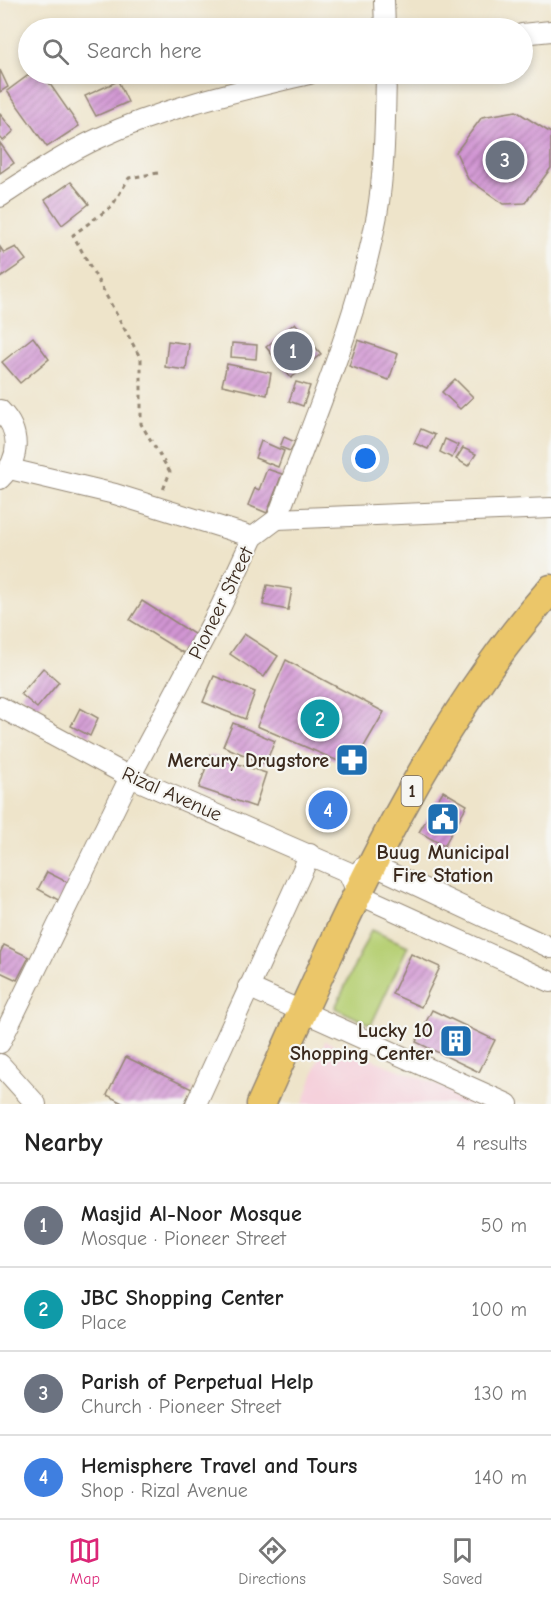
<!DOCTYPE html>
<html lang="en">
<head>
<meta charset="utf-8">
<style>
	body { margin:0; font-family:"Comic Neue",sans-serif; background:#f6f6f6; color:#222 }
	.you { position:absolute; left:366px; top:459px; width:21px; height:21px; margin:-15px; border:4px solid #fff; border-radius:50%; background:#1a73e8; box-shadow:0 0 0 9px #1a73e833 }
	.badge { display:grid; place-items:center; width:39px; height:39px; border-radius:50%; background:#db2777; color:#fff; font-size:20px; font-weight:700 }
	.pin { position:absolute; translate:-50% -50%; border:3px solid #fff; box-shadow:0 2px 6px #0006 }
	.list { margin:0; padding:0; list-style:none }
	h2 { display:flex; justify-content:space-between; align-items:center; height:78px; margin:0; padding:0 24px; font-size:26px }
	h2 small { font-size:20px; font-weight:400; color:#767676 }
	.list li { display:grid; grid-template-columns:39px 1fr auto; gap:18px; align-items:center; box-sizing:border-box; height:84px; padding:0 24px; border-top:2px solid #e0e0e0 }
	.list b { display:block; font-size:22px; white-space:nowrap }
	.list p { margin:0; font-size:20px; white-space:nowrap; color:#767676 }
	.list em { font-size:20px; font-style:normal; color:#767676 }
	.icon { flex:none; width:33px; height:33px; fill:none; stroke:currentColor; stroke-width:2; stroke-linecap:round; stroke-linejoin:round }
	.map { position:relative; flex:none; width:551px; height:1104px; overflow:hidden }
	.search { position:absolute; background:#fff; box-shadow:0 3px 9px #0003; left:18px; right:18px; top:18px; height:66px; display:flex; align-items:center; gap:15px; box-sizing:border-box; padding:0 21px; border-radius:33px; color:#767676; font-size:22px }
	.sheet { height:414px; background:#fff }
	nav { display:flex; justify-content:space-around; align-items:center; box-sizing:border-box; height:84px; border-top:2px solid #e0e0e0; background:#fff; font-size:16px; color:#767676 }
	nav a { display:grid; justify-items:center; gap:3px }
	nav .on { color:#db2777 }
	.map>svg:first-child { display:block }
	.built { fill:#f5cfda }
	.park { fill:#b7d076; stroke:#797d4a; stroke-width:1.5 }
	.building { fill:url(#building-hatch) }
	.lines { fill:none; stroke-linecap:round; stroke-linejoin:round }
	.minor-casing { stroke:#948774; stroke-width:22 }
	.highway-casing { stroke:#948774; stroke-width:31 }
	.path { stroke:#948774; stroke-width:3; stroke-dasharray:4.5 4.5; stroke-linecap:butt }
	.minor { stroke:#fff; stroke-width:20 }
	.highway { stroke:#ebc669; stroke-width:28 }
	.labels { text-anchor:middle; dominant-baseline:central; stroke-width:4.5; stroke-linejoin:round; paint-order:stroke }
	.shield { fill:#f6f6f2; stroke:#73675e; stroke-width:1.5 }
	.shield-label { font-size:18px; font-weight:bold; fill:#3b2a1e }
	.street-label { font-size:20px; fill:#3b2a1e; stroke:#f6f6f2 }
	.poi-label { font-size:20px; font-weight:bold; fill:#3b2a1e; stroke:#f6f6f2; text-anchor:end }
</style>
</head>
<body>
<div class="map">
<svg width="551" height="1104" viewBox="0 0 551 1104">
	<defs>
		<pattern id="building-hatch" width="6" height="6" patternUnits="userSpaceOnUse" patternTransform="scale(1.5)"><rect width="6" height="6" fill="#d195d3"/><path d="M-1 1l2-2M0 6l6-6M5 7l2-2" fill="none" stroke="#ab7aab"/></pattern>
	</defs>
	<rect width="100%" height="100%" fill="#f6f6f2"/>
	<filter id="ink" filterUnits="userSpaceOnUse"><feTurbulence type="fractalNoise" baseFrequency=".0167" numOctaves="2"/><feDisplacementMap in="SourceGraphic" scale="12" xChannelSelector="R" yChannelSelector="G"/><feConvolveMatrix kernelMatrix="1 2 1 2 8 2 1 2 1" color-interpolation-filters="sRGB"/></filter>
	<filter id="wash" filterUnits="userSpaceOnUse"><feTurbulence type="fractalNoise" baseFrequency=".008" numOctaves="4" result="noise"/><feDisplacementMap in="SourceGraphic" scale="24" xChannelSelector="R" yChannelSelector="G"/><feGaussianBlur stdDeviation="1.35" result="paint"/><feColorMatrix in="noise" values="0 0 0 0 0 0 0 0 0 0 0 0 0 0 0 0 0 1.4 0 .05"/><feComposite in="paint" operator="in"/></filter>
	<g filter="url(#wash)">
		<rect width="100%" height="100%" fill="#eee4ca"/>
		<!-- built -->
		<polygon class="built" points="325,1041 487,1104 303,1104"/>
		<!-- park -->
		<polygon class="park" points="371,930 408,946 371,1025 335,1008"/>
		<g id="blocks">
			<!-- building -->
			<g class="building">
				<polygon points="0,70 8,87 0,92"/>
				<polygon points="30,74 43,74 79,126 47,147 7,91"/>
				<polygon points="118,81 128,102 96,116 85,96"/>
				<polygon points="516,111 551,133 551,168 525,203 504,204 468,179 456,152 482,117"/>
				<polygon points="0,114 14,131 3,141 0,137"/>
				<polygon points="0,143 14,163 0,173"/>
				<polygon points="71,182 89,204 62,225 45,200"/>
				<polygon points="0,247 4,253 16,247 26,260 0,278"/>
				<polygon points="295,323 321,354 291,378 266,347"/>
				<polygon points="33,337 49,359 20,383 2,362"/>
				<polygon points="358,340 398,354 389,380 349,366"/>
				<polygon points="168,341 189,344 186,370 165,367"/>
				<polygon points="232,343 257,345 256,359 231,357"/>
				<polygon points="227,364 271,373 267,395 222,385"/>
				<polygon points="455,379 473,397 460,409 442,392"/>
				<polygon points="296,382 310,386 303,406 289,401"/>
				<polygon points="421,429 435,435 428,449 414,443"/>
				<polygon points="284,437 295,442 290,451 280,447"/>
				<polygon points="445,439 458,445 452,458 440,452"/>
				<polygon points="261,441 284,451 278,467 255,458"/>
				<polygon points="463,448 476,454 468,466 456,459"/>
				<polygon points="267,469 282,474 267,513 248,505 255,488 259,490"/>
				<polygon points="267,585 292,589 288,610 263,605"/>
				<polygon points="142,601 197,636 185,654 130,620"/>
				<polygon points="244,634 278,656 264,677 230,654"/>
				<polygon points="286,660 384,712 352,767 257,726"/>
				<polygon points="43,668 59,682 37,708 21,694"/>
				<polygon points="214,676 255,692 245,719 203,702"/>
				<polygon points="80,708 98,718 90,736 71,726"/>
				<polygon points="233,723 275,741 265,764 223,746"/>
				<polygon points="210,755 266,773 255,807 199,788"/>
				<polygon points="443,791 467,805 444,846 419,832"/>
				<polygon points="47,872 69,883 60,901 38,889"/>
				<polygon points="4,945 29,957 17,980 0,972 0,953"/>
				<polygon points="411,954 440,967 421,1007 392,994"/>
				<polygon points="432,1010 495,1040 479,1072 416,1042"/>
				<polygon points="126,1057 192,1089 184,1104 124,1104 107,1095"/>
			</g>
		</g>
	</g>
	<g filter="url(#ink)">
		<use href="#blocks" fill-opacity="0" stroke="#948774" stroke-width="1.5"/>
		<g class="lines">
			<!-- minor casing -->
			<g class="minor-casing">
				<g id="minor">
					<polyline points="384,0 385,28"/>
					<polyline points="522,34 551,31"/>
					<path d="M0,197C32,176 64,154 99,138C165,107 238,91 309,74"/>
					<path d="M0,410C21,431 21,458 0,479"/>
					<polyline points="10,469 115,494 253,537"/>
					<polyline points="277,519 551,508"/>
					<polyline points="0,707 130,777 348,872 358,894 551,982"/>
					<polyline points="362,868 373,865 551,948"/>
					<polyline points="248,987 508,1104"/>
					<path d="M0,1043L130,777L221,606L253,537L277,519C313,420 358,319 377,215C385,168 385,121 386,74"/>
					<polyline points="0,1064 36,1104"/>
					<polyline points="196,1104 310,854"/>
				</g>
			</g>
			<!-- highway casing -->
			<g class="highway-casing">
				<path id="highway" d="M261,1104C341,926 421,737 551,589"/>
			</g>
			<!-- path -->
			<polyline class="path" points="158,173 129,178 112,206 73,235 141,359 141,424 170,472 163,490"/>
			<!-- minor -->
			<use href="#minor" class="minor"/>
			<!-- highway -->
			<use href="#highway" class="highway"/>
		</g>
	</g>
	<!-- icons -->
	<defs>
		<g id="pharmacy-square" transform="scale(1.725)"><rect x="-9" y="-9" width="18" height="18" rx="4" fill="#1f6fb2" stroke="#f6f6f2"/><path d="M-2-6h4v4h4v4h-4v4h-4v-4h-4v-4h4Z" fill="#fff"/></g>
		<g id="civic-square" transform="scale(1.725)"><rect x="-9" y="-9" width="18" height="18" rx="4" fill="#1f6fb2" stroke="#f6f6f2"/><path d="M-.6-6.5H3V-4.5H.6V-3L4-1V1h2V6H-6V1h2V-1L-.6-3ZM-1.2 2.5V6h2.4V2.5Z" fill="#fff"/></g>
		<g id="building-square" transform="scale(1.725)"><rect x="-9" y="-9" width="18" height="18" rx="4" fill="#1f6fb2" stroke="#f6f6f2"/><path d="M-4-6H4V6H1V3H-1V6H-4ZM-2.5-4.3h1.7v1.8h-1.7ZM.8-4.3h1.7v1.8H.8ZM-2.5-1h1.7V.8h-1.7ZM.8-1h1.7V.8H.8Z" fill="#fff"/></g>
	</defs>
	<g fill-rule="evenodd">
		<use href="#pharmacy-square" x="352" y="760"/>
		<use href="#civic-square" x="443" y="819"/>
		<use href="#building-square" x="456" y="1041"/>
	</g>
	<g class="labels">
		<!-- shield labels -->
		<rect class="shield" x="401.5" y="776" width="21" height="30" rx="4.5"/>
		<g class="shield-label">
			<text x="412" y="791">1</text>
		</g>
		<!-- street labels -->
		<g class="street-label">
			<text transform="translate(221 603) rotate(-64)">Pioneer Street</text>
			<text transform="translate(172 794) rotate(24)">Rizal Avenue</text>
		</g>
		<!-- poi labels -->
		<g class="poi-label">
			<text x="329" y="760">Mercury Drugstore</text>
			<text x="443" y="852" text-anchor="middle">Buug Municipal<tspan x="443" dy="23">Fire Station</tspan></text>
			<text x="433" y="1030">Lucky 10<tspan x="433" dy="23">Shopping Center</tspan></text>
		</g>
	</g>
</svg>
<div class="you"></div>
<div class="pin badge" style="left:293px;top:351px;background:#6b7280">1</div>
<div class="pin badge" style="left:320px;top:719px;background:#0f9aa8">2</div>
<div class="pin badge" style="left:505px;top:160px;background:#6b7280">3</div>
<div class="pin badge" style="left:328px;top:810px;background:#3f7fe0">4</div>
<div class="search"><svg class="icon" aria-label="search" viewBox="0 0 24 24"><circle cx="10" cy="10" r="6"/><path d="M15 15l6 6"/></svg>Search here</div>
</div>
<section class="sheet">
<h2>Nearby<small>4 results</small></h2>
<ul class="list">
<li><span class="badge" style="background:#6b7280">1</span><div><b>Masjid Al-Noor Mosque</b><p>Mosque · Pioneer Street</p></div><em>50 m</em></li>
<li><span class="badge" style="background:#0f9aa8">2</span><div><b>JBC Shopping Center</b><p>Place</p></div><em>100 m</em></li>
<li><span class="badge" style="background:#6b7280">3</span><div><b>Parish of Perpetual Help</b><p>Church · Pioneer Street</p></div><em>130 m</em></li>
<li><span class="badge" style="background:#3f7fe0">4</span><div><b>Hemisphere Travel and Tours</b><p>Shop · Rizal Avenue</p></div><em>140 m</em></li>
</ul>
</section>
<nav>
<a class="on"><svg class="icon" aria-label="map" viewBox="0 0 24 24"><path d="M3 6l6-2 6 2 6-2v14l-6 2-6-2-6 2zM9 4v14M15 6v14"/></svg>Map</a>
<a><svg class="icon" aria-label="directions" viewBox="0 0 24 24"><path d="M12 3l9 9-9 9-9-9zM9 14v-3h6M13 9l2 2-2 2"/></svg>Directions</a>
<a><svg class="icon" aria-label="saved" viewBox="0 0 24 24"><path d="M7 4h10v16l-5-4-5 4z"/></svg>Saved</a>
</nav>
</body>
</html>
